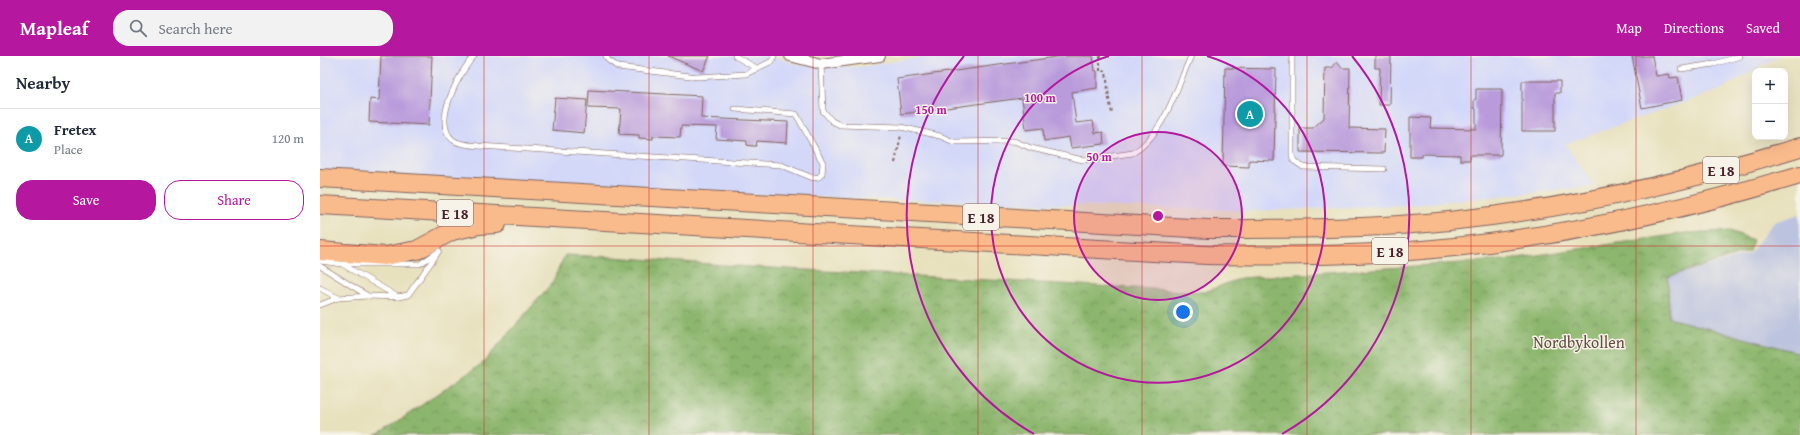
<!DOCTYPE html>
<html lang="en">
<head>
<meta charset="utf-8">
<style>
	body { margin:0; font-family:"Gentium Book Plus",serif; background:#f2f2f3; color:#1f2937 }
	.controls { position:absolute; right:12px; top:12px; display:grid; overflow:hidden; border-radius:8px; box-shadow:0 4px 16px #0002 }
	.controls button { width:36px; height:36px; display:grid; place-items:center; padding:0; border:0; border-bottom:1px solid #e0e1e3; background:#fff; color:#1f2937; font:20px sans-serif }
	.you { position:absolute; left:863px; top:256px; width:14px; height:14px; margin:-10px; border:3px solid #fff; border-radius:50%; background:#1a73e8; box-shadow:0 0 0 6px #1a73e833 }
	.badge { display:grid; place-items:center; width:26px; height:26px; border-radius:50%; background:#b5179e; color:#fff; font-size:13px; font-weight:700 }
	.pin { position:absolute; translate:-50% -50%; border:2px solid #fff; box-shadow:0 1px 4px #0006 }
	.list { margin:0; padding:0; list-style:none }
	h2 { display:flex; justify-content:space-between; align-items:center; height:52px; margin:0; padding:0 16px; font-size:17px }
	h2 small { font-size:13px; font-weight:400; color:#747a83 }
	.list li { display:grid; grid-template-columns:26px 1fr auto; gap:12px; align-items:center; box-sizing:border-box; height:60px; padding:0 16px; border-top:1px solid #e0e1e3 }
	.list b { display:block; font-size:15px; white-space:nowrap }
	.list p { margin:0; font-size:13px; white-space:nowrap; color:#747a83 }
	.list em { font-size:13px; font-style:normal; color:#747a83 }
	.actions { display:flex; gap:8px; padding:12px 16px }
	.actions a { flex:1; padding:9px 0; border:1px solid #b5179e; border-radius:16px; text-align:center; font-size:14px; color:#b5179e }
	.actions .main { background:#b5179e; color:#fff }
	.icon { flex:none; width:22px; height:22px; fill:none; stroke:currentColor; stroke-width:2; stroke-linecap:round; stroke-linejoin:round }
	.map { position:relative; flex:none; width:1480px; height:379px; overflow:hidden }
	header { display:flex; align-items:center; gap:24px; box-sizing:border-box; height:56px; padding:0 20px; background:#b5179e; color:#fff }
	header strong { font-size:19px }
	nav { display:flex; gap:22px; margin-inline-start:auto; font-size:14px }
	.search { width:280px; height:36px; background:#f2f2f3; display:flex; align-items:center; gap:10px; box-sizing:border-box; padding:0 14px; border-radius:16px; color:#747a83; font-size:15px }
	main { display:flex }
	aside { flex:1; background:#fff }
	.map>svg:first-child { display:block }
	.built { fill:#d3d8f9 }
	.industrial { fill:#bcc3de }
	.forest { fill:url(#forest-crowns); stroke:#6b6a4c }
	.building { fill:#b99bdc }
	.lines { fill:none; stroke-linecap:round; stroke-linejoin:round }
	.lane-casing { stroke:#81635e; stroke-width:6 }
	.street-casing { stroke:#81635e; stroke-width:12 }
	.highway-casing { stroke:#81635e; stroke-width:20 }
	.path { stroke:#81635e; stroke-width:2; stroke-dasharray:3 3; stroke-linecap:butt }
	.lane { stroke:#fff; stroke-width:5 }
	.street { stroke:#fff; stroke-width:10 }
	.highway { stroke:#fabb8c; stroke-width:18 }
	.grid { fill:none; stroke:#d62828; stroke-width:1; stroke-opacity:0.55 }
	.ring { fill:none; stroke:#b5179e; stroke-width:2 }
	.labels { text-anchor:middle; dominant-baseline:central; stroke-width:3; stroke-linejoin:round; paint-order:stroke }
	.shield { fill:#f7f3e8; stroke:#7e5f64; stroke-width:1 }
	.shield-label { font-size:15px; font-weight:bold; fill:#4a1f2b }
	.park-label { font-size:16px; fill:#644c40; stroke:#f7f3e8 }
	.centre { fill:#b5179e; stroke:#f7f3e8; stroke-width:2 }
	.ring-label { font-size:12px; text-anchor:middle; font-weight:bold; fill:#b5179e; stroke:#f7f3e8; stroke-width:3; stroke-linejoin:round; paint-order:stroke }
</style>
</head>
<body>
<header>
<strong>Mapleaf</strong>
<div class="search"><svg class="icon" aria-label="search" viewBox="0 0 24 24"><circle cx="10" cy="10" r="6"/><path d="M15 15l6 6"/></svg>Search here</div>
<nav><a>Map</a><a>Directions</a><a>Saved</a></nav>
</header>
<main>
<aside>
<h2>Nearby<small></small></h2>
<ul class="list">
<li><span class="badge" style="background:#0f9aa8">A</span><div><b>Fretex</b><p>Place</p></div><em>120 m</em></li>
</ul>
<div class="actions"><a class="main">Save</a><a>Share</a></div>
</aside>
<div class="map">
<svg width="1480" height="379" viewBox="0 0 1480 379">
	<defs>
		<pattern id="forest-crowns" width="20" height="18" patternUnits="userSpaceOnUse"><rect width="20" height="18" fill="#8cb66d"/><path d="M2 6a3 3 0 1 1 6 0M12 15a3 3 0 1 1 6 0" fill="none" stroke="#74935a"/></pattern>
	</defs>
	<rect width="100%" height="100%" fill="#f7f3e8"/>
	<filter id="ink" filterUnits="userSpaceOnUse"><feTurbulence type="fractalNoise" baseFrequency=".025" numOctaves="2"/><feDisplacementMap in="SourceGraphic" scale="8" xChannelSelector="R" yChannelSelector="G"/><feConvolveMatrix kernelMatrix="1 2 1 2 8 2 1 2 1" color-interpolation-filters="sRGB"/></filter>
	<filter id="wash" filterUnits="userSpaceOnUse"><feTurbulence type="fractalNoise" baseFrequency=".012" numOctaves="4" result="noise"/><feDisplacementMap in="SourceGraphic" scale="16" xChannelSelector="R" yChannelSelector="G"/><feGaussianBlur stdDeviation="0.9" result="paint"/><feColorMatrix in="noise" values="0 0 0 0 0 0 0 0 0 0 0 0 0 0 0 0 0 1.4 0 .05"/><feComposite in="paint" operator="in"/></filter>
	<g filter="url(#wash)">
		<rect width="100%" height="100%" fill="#e8e1be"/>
		<!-- built -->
		<polygon class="built" points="0,0 450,0 484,10 542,11 610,0 1458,0 1400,34 1245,88 1275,130 1091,149 932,155 0,125"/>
		<!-- industrial -->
		<polygon class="industrial" points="1480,158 1480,297 1349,262 1348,221 1429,198 1454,166"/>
		<!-- forest -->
		<polygon class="forest" points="1410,175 1433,184 1429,195 1348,221 1349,262 1480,297 1480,379 55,379 61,377 163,307 232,227 245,199 293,201 432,211 885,236 921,222 1184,204 1366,177"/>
		<g id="blocks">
			<!-- building -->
			<g class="building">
				<polygon points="61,0 112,0 109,69 49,66 50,43 59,44"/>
				<polygon points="348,0 390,0 383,15"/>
				<polygon points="744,0 773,0 775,15 777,15 777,32 752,36 756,67 773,65 775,77 783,76 784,88 751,92 749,81 724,85 723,72 706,74 702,42 581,58 577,23"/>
				<polygon points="1055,0 1071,0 1070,49 1059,49 1060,12 1055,12"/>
				<polygon points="1312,0 1332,0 1336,20 1349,18 1350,22 1358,21 1362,44 1322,52"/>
				<polygon points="1017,6 1022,12 1030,12 1029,72 1065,73 1064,97 980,96 980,72 993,72 1004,62 1005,12 1012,12"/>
				<polygon points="905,12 956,13 954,105 929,104 929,111 903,110"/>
				<polygon points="1202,25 1240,25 1240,37 1235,37 1235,75 1202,75"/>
				<polygon points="1156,33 1182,33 1181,99 1150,99 1150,104 1140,104 1140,99 1102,98 1102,101 1090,101 1090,61 1111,62 1110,72 1156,73 1156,53 1154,52 1154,44 1156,43"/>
				<polygon points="269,34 382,40 381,62 468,66 467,87 437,85 436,90 432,90 427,89 427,85 396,83 397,71 361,70 360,81 333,80 333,83 319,82 319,79 299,78 301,53 268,52"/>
				<polygon points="235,42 267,44 264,77 232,74"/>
			</g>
		</g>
	</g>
	<g filter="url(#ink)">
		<use href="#blocks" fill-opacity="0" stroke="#81635e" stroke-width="1"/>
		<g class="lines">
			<!-- lane casing -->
			<g class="lane-casing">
				<g id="lane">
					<path d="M154,0C140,16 111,66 133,84C140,89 151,89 159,90L461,109L493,122L499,121L502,118L503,107L476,58L415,53"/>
					<polyline points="286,0 288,4 298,11 378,21 426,18 452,5 454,0"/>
					<polyline points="415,0 438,13"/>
					<polyline points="972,0 972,100 974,105 983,111 1064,113"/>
					<path d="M501,8L503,55L512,65L520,69L581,71L620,80L634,86L694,85L711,92L763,104L813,97C844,79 857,31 871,0"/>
					<polyline points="1361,13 1394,8 1420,0"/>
					<polyline points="0,205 22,208 78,241 48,240"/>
					<polyline points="23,208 100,208 119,195"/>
					<polyline points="0,210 48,240 18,242 0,249"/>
					<polyline points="0,232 18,242"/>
					<polyline points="78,241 88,239 117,198"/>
				</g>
			</g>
			<!-- street casing -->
			<g class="street-casing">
				<polyline id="street" points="470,0 501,8 560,0"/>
			</g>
			<!-- highway casing -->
			<g class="highway-casing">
				<g id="highway">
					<path d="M0,122L888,173C969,173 1049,173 1129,165C1248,153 1366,126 1480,91"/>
					<path d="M0,149L886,199C968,200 1051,200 1134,191C1251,179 1367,153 1480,119"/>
					<polyline points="0,195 65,200 97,194 132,175 159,169 177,168"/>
				</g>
			</g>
			<!-- path -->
			<g class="path">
				<polyline points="780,0 780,15 786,15 789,43 792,57"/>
				<polyline points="575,107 581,79"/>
			</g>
			<!-- lane -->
			<use href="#lane" class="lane"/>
			<!-- street -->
			<use href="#street" class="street"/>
			<!-- highway -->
			<use href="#highway" class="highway"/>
		</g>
	</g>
	<!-- grid -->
	<path class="grid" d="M164,0V379M329,0V379M493,0V379M658,0V379M822,0V379M987,0V379M1151,0V379M1316,0V379M0,190H1480"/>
	<!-- distance rings -->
	<circle cx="838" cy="160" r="84" fill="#b5179e" fill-opacity=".12"/>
	<g class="ring">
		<circle cx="838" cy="160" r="84"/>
		<path d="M887 0A167 167 0 1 1 789 0"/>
		<path d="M714 378A251 251 0 0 1 644 0M1032 0A251 251 0 0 1 962 378"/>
	</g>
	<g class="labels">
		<!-- shield labels -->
		<g class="shield">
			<rect x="1383" y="101" width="36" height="26" rx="3"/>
			<rect x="117" y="144" width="36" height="26" rx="3"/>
			<rect x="643" y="148" width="36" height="26" rx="3"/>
			<rect x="1052" y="182" width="36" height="26" rx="3"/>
		</g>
		<g class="shield-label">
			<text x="1401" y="114">E 18</text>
			<text x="135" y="157">E 18</text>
			<text x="661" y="161">E 18</text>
			<text x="1070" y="195">E 18</text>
		</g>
		<!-- park labels -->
		<g class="park-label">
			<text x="1259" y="286">Nordbykollen</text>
		</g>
	</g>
	<circle cx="838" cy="160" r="6" class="centre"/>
	<g class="ring-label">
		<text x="720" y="46">100 m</text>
		<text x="611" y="58">150 m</text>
		<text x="779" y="105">50 m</text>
	</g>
</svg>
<div class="controls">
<button>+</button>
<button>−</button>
</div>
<div class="you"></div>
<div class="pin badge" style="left:930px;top:58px;background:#0f9aa8">A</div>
</div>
</main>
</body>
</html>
